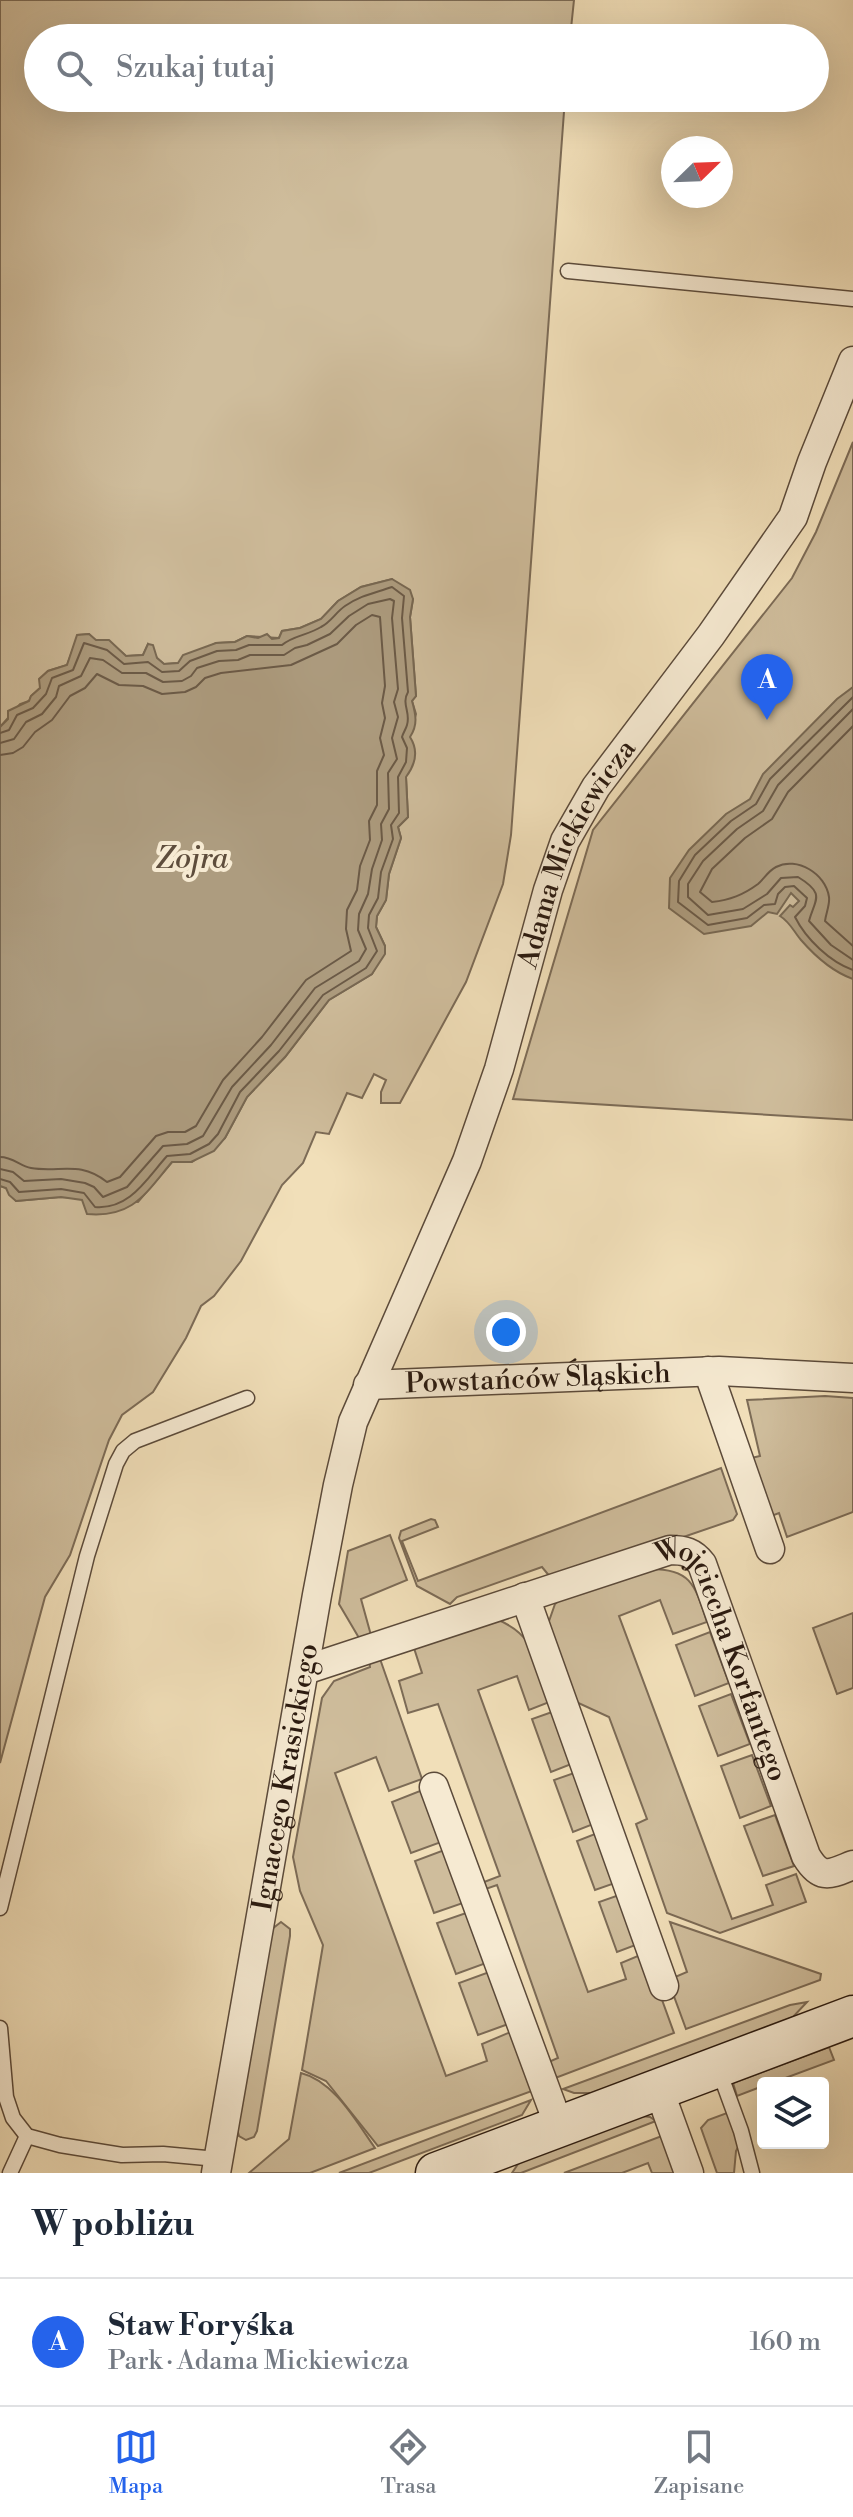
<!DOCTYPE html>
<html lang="pl">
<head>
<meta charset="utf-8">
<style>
	body { margin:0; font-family:"Libre Bodoni",serif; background:#f2f2f3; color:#1f2937 }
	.controls { position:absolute; right:24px; bottom:24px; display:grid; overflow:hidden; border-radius:8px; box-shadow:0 8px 32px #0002 }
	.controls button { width:72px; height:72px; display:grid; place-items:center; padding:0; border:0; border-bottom:2px solid #e0e1e3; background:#fff; color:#1f2937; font:40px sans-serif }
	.compass { position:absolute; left:661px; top:136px; width:72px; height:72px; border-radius:50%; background:#fff; box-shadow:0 8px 32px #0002; rotate:67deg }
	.you { position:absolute; left:506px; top:1332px; width:28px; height:28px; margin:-20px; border:6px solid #fff; border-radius:50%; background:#1a73e8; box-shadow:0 0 0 12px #1a73e833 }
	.badge { display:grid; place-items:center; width:52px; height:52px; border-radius:50%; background:#2563eb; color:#fff; font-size:26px; font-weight:700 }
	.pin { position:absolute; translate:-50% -66px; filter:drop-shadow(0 2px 4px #0008) }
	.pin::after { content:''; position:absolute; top:42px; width:28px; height:24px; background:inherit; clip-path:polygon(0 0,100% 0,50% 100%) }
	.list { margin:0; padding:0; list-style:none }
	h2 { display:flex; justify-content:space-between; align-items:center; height:104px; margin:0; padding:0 32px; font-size:34px }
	h2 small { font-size:26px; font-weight:400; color:#747a83 }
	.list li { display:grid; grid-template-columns:52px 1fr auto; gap:24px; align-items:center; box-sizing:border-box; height:128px; padding:0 32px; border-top:2px solid #e0e1e3 }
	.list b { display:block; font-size:30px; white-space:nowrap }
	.list p { margin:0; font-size:26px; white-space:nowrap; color:#747a83 }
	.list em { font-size:26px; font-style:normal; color:#747a83 }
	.icon { flex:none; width:44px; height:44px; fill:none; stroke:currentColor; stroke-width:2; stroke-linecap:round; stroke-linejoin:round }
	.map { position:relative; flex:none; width:853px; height:2173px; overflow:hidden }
	.search { position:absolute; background:#fff; box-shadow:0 8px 32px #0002; left:24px; right:24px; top:24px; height:88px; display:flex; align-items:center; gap:20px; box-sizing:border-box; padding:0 28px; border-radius:44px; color:#747a83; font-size:30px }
	.sheet { height:232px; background:#fff }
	nav { display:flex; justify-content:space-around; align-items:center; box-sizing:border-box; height:112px; border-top:2px solid #e0e1e3; background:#fff; font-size:22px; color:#747a83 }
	nav a { display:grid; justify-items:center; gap:4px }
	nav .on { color:#2563eb }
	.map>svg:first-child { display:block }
	.green { fill:#cfbd9c; stroke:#7c6b56; stroke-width:2 }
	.water { fill:#ad9c7f; stroke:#786852; stroke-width:2 }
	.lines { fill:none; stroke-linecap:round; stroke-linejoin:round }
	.shore { stroke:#6b5a47; stroke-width:2 }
	.lane-casing { stroke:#5b4a3a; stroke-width:17 }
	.street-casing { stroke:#5b4a3a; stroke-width:31 }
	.secondary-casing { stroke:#29190f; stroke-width:43 }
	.lane { stroke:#f6ead2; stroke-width:14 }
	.street { stroke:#f6ead2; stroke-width:28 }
	.secondary { stroke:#f6ead2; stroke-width:40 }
	.labels { text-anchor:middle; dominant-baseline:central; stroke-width:8; stroke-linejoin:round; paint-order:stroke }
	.street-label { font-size:28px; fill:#29190f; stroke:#f6ead2 }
	.water-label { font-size:30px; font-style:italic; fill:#5e4d3c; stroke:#f6ead2 }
</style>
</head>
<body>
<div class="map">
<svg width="853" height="2173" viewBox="0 0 853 2173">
	<rect width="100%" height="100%" fill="#f1dfb9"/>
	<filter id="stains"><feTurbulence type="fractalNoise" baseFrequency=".0025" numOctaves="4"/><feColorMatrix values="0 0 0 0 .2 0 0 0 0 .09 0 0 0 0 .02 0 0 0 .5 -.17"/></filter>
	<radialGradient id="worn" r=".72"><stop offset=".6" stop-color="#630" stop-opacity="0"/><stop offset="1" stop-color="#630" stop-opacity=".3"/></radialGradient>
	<!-- green -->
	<g class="green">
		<polygon points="0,0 574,0 570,38 38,38 38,98 565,98 511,835 503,884 466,982 400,1103 381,1103 381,1092 386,1080 374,1074 362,1098 347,1093 329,1134 316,1132 303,1163 282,1185 241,1261 214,1296 201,1306 186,1338 153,1392 122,1415 109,1440 70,1555 45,1597 0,1763 0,1186 6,1188 16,1201 61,1197 138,1202 172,1162 192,1162 225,1138 247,1097 285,1057 329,1000 372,974 385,946 376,927 377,916 386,900 389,874 401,838 398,827 408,817 406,777 409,737 416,714 412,701 416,696 410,617 413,599 392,579 361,587 338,601 321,619 300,628 282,631 279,638 247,636 235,642 216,643 179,663 164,664 157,658 148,644 143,655 126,656 109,641 95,640 89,634 78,635 67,665 48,671 40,679 40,688 31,696 29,701 20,704 0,727"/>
		<polygon points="853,442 853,1120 513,1099 593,830 792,578 816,532"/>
		<polygon points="825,1396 853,1398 853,1512 787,1537 779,1513 766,1518 747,1459 760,1456 747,1400"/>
		<polygon points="721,1468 737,1514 733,1520 619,1559 551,1578 542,1567 457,1597 450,1604 417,1586 399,1538 401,1531 431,1519 435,1520 438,1527 402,1541 418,1581"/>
		<polygon points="390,1535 407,1580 361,1599 372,1639 362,1643 339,1604 348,1551"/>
		<path d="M648,1569C691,1568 695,1585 707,1622L673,1634L660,1600L619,1616L732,1919L773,1905L766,1885L796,1874L806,1902L720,1933L667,1913L636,1824L647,1819L609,1717L574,1701L548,1624L555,1604L563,1597Z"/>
		<polygon points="853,1613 853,1688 837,1694 813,1628"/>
		<path d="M493,1618C536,1633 537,1663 552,1701L529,1710L517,1676L478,1690L588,1992L626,1979L621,1963L645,1953L674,2033L558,2077L550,2076L544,2064L558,2058L497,1885L480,1891L479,1884L500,1876L438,1704L408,1713L399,1681L422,1673L414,1648Z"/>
		<polygon points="710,1632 729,1683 695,1696 676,1645"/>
		<polygon points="379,1656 422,1779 389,1791 376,1757 335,1773 446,2076 487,2061 482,2044 513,2031 532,2091 378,2146 326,2081 302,2070 323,1945 300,1891 293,1857 322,1698 334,1681 370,1667 369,1659"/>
		<polygon points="731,1694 750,1744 718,1756 699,1706"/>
		<polygon points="552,1712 574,1763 551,1772 532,1719"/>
		<polygon points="752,1755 771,1806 740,1818 721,1766"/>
		<polygon points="577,1772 596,1823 573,1832 554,1780"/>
		<polygon points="425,1789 444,1841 411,1853 392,1802"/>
		<polygon points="775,1815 794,1866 763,1876 744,1826"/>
		<polygon points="600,1832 618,1882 595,1890 577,1841"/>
		<polygon points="447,1849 466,1902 434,1913 415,1861"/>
		<polygon points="622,1894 641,1943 617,1952 599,1902"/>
		<polygon points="469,1912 489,1962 456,1974 437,1923"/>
		<polygon points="281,1922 290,1929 290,1936 257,2131 254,2137 246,2140 239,2136 237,2129 272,1929"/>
		<polygon points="670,1922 821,1974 820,1980 686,2029 668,1980 687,1972"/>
		<polygon points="492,1971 511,2023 478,2035 459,1983"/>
		<polygon points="807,2002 793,2017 781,2023 592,2093 574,2093 563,2089 790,2005"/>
		<polygon points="829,2047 834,2060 772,2083 763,2083 763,2086 737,2096 733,2083"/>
		<path d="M301,2073C334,2081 356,2121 375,2148L310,2173H249L289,2139Z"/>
		<polygon points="531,2100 522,2115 369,2173 339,2173"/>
		<polygon points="735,2110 743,2138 736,2151 734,2173 717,2173 701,2128 708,2120"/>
		<polygon points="642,2116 650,2117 656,2121 521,2173 512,2173 518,2164 530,2157"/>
		<polygon points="667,2134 682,2173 652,2173 648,2163 622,2173 564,2173"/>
	</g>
	<!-- water -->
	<g class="water">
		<path d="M392,579L410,590L413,599L410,617L416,696L412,701C416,715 418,725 410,737C419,751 415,765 406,777L408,817L398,827L401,838L389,874L386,900L377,916L376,927L385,946V954L372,974L329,1000L285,1057L247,1097L225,1138L214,1151L191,1162H172C145,1194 133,1218 87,1214L82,1200L61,1197L16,1201L9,1195L6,1188L0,1186V727L8,719V711L29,701L31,696L40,688L39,679L48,671L67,665L77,635L89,634L96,640H109L126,656L143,655L148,644L153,645L157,658L164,664L178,663L183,655L216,643L235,642L247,636L258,638L267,634L272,639L279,638L282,631L300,628L321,619L338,601L361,587Z"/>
		<path d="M853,687V979C833,972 815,956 801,940C794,932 790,922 780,916L790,905L793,907L799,901L791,893L777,914L768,912L751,926L704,934L669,908L670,878L689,850L726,814L750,799L763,774L837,699Z"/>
	</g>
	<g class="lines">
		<!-- shore -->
		<g class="shore">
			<path d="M853,697L770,779L756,804L731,821L695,855L679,881L678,902L708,925L747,918L764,905L775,904L778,894L785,887L794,886L807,898L805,906L795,917C806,939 830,962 853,970"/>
			<path d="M853,709L778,785L763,811L737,829L703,861L688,884V897L708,915L743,909L767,894L781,878L798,877C826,894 815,899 809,921L831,945L853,960"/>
			<path d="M853,726L788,792L772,819L745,838L712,869L700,892L712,902C730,900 743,895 758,884C764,879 768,871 776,867C797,856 826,874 829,897C830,905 826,913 825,921L853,946"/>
			<path d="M0,733L9,730L17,715L33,708L46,694L52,678L73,670L84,643L107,650L124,664L148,662L162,672L179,671L190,661L217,651L236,650L249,645H282C292,636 308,635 321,627C331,622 336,612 345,606C361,595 375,593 392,587L404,596L402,618L408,692C401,704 411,712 407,725C406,729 403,733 402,737L407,748L406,762L398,777L399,813L391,825L393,839L381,872L378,898L369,915L368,928L377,951L366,968L323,995L279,1051L240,1092L218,1134L209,1144L190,1154L167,1156C147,1178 130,1210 95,1207L84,1193L61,1189L19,1192L10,1182L0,1179"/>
			<polyline points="0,743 14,739 26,722 42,714 56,697 59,686 81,676 90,658 103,660 122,673 146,673 163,682 182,681 191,676 197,668 219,661 238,660 250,655 284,655 295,648 307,645 330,634 349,616 368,604 390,599 394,601 392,618 398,689 394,702 398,717 392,738 397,759 388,773 389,809 381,824 382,840 372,869 368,894 359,914 358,930 366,949 359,961 315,988 271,1045 232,1087 203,1136 187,1144 163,1146 127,1187 103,1197 94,1187 85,1183 61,1179 24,1181 13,1172 0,1169"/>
			<path d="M0,755L13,753L23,747L35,732L52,720L70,696L85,688L97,674L119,685L143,686L162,694L185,692L196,687L205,678L221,673L291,665L337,644L356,625L372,615L380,617L385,686L382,703L385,718L380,738L384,755L377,771V805L369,821L370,840L360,866L357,890L347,910L346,929L351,951L306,980L262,1037L223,1080L196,1126L185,1132H168L156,1136L120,1177L107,1182C79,1160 60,1173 31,1168C20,1166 13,1157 0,1157"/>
		</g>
		<!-- lane casing -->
		<g class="lane-casing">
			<g id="lane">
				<polyline points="568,271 853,299"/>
				<polyline points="0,1908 87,1556 116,1464 123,1451 135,1441 247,1398"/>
				<polyline points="0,2028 6,2097 13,2118 27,2136 60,2145 122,2155 163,2154 217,2159"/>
				<polyline points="718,2068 741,2131 752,2173"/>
				<polyline points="10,2173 27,2136"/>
			</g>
		</g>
		<!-- street casing -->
		<g class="street-casing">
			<g id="street">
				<polyline points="708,1371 770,1549"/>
				<path id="s1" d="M368,1385L719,1371L853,1378"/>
				<polyline points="525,1597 664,1986"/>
				<path id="s2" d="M305,1670L670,1550C684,1550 693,1552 702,1564L806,1856C821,1881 830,1874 853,1865"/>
				<polyline points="434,1787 559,2126"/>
				<polyline points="659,2090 689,2173"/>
				<path id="s3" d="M216,2173L317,1595L338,1485L353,1422L467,1161L499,1069L548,890L565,841L596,787L711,635L793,517L812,462L853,361"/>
			</g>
		</g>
		<!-- secondary casing -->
		<g class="secondary-casing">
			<polyline id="secondary" points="436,2173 853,2016"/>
		</g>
		<!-- lane -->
		<use href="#lane" class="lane"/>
		<!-- street -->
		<use href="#street" class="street"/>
		<!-- secondary -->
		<use href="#secondary" class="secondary"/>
	</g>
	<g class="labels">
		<!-- street labels -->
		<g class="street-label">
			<text stroke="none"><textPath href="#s3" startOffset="1376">Adama Mickiewicza</textPath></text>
			<text stroke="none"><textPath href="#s1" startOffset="170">Powstańców Śląskich</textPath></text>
			<text stroke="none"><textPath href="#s2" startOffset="510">Wojciecha Korfantego</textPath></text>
			<text stroke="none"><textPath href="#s3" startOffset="402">Ignacego Krasickiego</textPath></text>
		</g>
		<!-- water labels -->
		<g class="water-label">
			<text x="192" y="859">Zojra</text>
		</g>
	</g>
	<rect width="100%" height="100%" filter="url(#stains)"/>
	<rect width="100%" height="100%" fill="url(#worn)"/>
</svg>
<div class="controls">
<button><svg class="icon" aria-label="layers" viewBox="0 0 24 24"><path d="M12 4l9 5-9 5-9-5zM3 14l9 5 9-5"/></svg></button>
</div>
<svg class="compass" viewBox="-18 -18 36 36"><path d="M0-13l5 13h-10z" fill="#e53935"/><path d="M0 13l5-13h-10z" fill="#747a83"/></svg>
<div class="you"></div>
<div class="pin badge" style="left:767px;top:720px">A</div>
<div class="search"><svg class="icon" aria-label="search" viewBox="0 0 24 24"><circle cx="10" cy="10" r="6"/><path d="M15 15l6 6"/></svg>Szukaj tutaj</div>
</div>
<section class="sheet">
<h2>W pobliżu<small></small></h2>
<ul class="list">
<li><span class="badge">A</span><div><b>Staw Foryśka</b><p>Park · Adama Mickiewicza</p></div><em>160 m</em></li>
</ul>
</section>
<nav>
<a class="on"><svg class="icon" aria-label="map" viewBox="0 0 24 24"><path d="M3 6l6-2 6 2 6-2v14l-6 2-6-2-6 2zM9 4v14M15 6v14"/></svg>Mapa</a>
<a><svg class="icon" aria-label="directions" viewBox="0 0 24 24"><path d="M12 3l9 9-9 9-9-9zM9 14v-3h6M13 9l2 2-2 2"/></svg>Trasa</a>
<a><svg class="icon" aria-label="saved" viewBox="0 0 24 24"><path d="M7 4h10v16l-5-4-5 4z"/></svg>Zapisane</a>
</nav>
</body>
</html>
